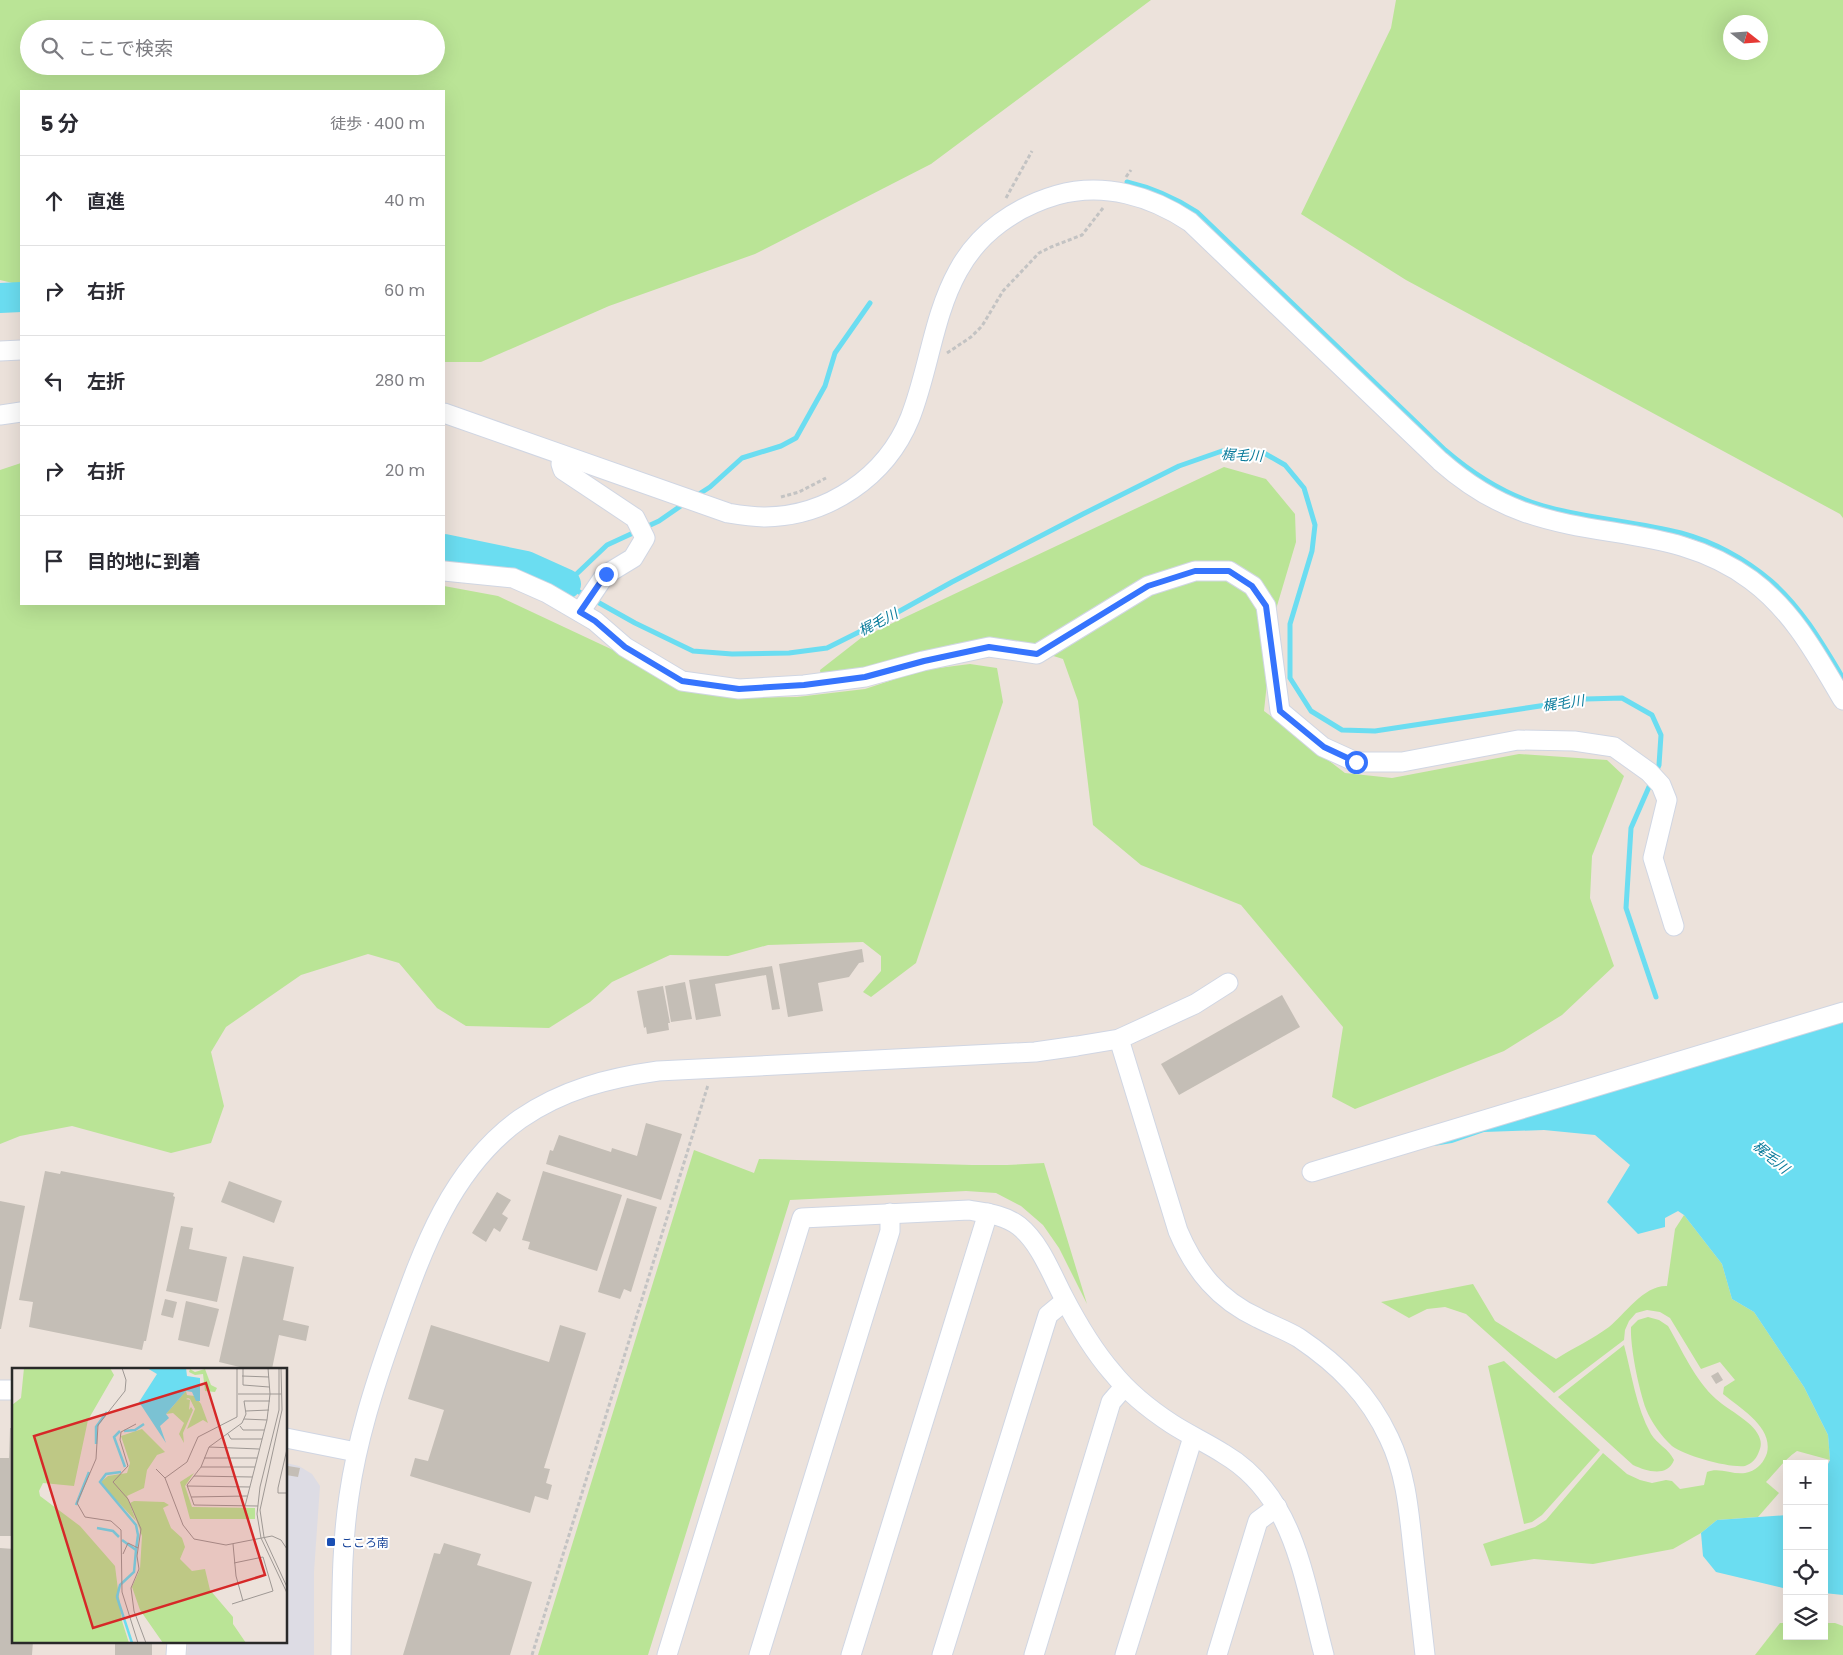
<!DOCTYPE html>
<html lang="ja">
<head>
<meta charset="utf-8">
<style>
	body { margin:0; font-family:Poppins,"Noto Sans JP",sans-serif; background:#f7f7f7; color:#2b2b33 }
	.controls { position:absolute; right:15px; bottom:15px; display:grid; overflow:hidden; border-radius:0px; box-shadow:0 5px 20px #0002 }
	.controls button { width:45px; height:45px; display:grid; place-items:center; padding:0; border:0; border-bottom:1px solid #e1e1e2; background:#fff; color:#2b2b33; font:25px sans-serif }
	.compass { position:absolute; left:1723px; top:15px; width:45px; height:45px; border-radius:50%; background:#fff; box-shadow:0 5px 20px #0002; rotate:107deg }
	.stop { position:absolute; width:15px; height:15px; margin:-11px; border:4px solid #3674fd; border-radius:50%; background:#fff }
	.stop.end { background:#3674fd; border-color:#fff; box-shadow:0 1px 5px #0008 }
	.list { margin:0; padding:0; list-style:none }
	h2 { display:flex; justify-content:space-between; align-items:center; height:65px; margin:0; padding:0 20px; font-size:21px }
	h2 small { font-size:16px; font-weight:400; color:#7c7c81 }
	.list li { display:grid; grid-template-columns:32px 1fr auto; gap:15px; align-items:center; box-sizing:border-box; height:90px; padding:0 20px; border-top:1px solid #e1e1e2 }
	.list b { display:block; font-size:19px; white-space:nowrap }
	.list em { font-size:16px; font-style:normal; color:#7c7c81 }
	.icon { flex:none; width:28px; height:28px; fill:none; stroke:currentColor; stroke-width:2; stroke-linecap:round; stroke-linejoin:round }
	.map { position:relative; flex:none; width:1843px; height:1655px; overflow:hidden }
	.search { position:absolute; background:#fff; box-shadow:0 5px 20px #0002; left:20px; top:20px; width:425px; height:55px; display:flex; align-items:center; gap:12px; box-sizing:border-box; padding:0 18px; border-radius:28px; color:#7c7c81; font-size:19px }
	.panel { position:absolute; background:#fff; box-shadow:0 5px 20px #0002; left:20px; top:90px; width:425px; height:515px; border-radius:0px }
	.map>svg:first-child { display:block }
	.industrial { fill:#dddce4 }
	.green { fill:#bae496; fill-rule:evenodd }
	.water { fill:#6bddf1 }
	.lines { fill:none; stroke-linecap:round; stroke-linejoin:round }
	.stream { stroke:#6bddf1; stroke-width:5 }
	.river { stroke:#6bddf1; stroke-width:30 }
	.building { fill:#c4beb6 }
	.minor-casing { stroke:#d0d6e3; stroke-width:21 }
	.path { stroke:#c3c3c3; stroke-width:3; stroke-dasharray:4 2.5; stroke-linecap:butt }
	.minor { stroke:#fff; stroke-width:19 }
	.route { stroke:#3674fd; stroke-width:6 }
	.transit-dot { fill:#1a4fb4; stroke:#fff; stroke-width:2 }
	.labels { text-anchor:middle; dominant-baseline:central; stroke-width:4; stroke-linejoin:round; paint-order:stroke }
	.transit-label { font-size:12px; fill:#164399; stroke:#fff; text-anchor:start }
	.water-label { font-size:14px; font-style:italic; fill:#0b7c9c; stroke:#fff }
	.inset-river { fill:none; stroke:#6bddf1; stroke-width:2.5 }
	.inset-road { fill:none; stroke:#9e9894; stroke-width:1 }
	.view { fill:#d62828; fill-opacity:0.15; stroke:#d62828; stroke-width:2.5 }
	.inset-edge { fill:none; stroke:#292929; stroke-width:2.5 }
</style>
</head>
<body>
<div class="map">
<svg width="1843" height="1655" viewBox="0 0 1843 1655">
	<rect width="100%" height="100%" fill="#ece2db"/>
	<!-- industrial -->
	<polygon class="industrial" points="286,1463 299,1466 312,1474 320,1486 314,1572 314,1655 187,1655 188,1641 286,1641"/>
	<!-- green -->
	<g class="green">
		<path d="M0,0H1151L931,164L755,254L609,306L481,362H444V91H21V285L0,280ZM29,29H436V66H29Z"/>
		<path d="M1396,0H1843V518L1840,514L1406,280L1301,214L1391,28ZM1730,22H1760V52H1730Z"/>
		<polygon points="21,463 21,604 444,604 444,586 498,596 613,650 671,682 737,698 797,697 865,689 923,670 970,664 997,668 1003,702 916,963 871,997 863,992 881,971 881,956 863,942 768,945 728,956 670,955 612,982 590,1002 549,1028 466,1026 437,1008 399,963 368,954 301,975 226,1027 211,1052 224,1106 211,1143 171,1153 72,1126 20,1136 0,1144 0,470"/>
		<polygon points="1224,467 1266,479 1295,514 1296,542 1274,616 1264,711 1345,773 1392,778 1519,754 1607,760 1624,776 1592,856 1590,898 1614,966 1562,1015 1504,1051 1355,1109 1332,1097 1343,1027 1241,905 1141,865 1093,825 1078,701 1063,659 1031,649 979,641 954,644 857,671 821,678 820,670 861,638"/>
		<polygon points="694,1150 754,1173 759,1159 972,1165 1007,1165 1044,1163 1087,1304 1059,1248 1043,1225 1021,1206 996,1193 966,1191 790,1200 648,1655 538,1655"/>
		<path d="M1684,1215L1722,1264L1732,1299L1754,1312L1804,1387L1828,1435L1830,1460L1797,1451C1784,1460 1776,1472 1766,1482L1779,1493L1758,1517L1717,1520L1701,1533L1673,1549L1593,1564L1534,1559L1491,1566L1483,1544L1535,1527L1546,1520L1603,1453L1627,1474L1640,1480L1652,1483L1666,1480L1672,1481L1680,1489L1704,1485L1707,1472C1720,1466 1736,1477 1749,1472C1758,1469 1764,1462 1767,1453C1773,1427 1741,1409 1723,1394L1724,1387L1735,1380L1720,1362L1701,1369L1670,1318L1660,1312L1647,1310L1636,1313L1629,1321L1625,1330L1624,1340L1554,1393L1466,1314L1445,1307L1427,1309L1409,1318L1381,1302L1473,1284L1495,1321L1556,1359C1573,1348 1593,1339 1609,1327C1625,1314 1644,1285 1667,1286L1675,1229Z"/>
		<path d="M1648,1317L1659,1320L1668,1326C1682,1350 1695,1380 1716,1399C1728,1410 1756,1423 1760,1439C1762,1445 1760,1449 1758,1454C1756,1459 1751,1464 1745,1466C1729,1468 1685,1456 1672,1446C1662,1437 1651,1422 1646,1409C1639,1390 1630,1347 1631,1327L1638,1320Z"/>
		<path d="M1624,1345C1632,1375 1636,1407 1651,1434C1657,1444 1669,1449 1674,1460C1667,1478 1646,1471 1633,1465L1558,1397Z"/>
		<polygon points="1504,1361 1600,1450 1542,1515 1532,1522 1524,1524 1488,1366"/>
		<polygon points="1780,1623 1787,1623 1787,1636 1824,1636 1824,1623 1835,1623 1843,1626 1843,1655 1755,1655"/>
	</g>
	<!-- water -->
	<g class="water">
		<polygon points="1843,1020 1843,1595 1824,1593 1824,1472 1830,1460 1828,1435 1804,1387 1754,1312 1732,1299 1722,1264 1684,1215 1678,1211 1665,1218 1665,1227 1638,1234 1607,1202 1630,1165 1595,1135 1544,1130 1484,1132 1452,1143 1434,1146 1428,1145"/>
		<polygon points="1787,1515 1787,1589 1716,1572 1703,1556 1701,1533 1717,1520"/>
	</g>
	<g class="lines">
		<!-- stream -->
		<g class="stream">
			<path d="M1127,182C1153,188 1175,198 1197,212L1445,450C1474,475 1505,495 1543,506C1588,519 1636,521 1681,533C1714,542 1745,559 1771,581C1802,608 1822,643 1843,678"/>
			<polyline points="696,496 710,487 742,458 781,446 796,438 825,386 835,353 870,303"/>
			<polyline points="586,596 566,584 607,545 659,521 685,503"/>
			<polyline points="594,600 635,623 693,651 732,654 789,653 827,648 889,617 952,582 1083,514 1179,466 1222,451 1264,453 1285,465 1304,488 1315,525 1312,551 1290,624 1290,678 1311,711 1342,730 1375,731 1586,699 1622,698 1652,715 1661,735 1659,765 1656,772"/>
			<polyline points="1652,780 1631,828 1626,908 1656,997"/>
		</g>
		<!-- river -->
		<g class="river">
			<polyline points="0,298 21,297"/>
			<polyline points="444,549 526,566 566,584"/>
		</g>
	</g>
	<!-- building -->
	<g class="building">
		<polygon points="862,949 864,962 859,963 849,977 818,983 823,1011 788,1017 779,964"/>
		<polygon points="772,966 780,1009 772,1010 766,975 715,984 721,1016 696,1020 689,980"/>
		<polygon points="685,982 692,1019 671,1022 665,986"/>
		<polygon points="663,986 670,1023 668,1023 669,1030 647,1034 646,1027 644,1028 637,991"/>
		<polygon points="1282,995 1300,1027 1179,1095 1161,1064"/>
		<polygon points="646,1123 682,1134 661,1200 546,1164 550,1150 553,1151 559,1135 611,1152 612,1148 637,1156"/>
		<polygon points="45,1171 60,1174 61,1171 174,1193 173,1196 175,1197 146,1341 144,1341 142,1350 29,1327 33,1302 19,1300"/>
		<polygon points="543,1171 622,1195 597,1271 528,1249 530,1242 522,1240"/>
		<polygon points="229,1181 282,1201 274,1223 221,1202"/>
		<polygon points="497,1192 511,1200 502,1214 508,1218 500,1232 494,1228 486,1242 472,1233"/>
		<polygon points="627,1198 657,1207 631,1292 624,1289 620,1299 598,1292"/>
		<polygon points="0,1201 25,1206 1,1329 0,1329"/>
		<polygon points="181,1226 193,1228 189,1249 227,1257 217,1302 166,1291"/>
		<polygon points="243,1256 294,1267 283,1320 309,1326 306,1341 279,1335 272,1369 248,1369 219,1362"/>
		<polygon points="165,1299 177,1302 173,1318 161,1315"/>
		<polygon points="186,1301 219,1309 209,1347 178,1340"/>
		<polygon points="431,1325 549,1362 560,1325 586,1333 544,1468 550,1469 546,1483 552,1485 548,1500 535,1496 530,1513 410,1476 415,1458 428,1461 444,1410 408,1399"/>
		<polygon points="1718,1372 1723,1380 1716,1384 1711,1376"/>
		<polygon points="10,1428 14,1428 14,1536 0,1536 0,1458 9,1458"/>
		<polygon points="288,1466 300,1468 298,1477 286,1475"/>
		<polygon points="444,1543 481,1554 477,1565 532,1582 510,1655 403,1655 434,1553 440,1554"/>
		<polygon points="0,1548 14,1549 14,1641 33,1641 32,1655 0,1655"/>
		<rect x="115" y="1641" width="37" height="14"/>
	</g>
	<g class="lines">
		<!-- minor casing -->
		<g class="minor-casing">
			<g id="minor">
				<polyline points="0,351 21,350"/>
				<path d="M444,413L728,513C740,515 753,517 765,517C828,516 886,477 910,418C929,370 933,316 958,271C979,232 1016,207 1057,195C1104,182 1151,196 1190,222L1440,461C1465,483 1493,501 1524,512C1603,540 1679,527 1751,580C1793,611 1817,656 1843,700"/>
				<polyline points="0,415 21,412"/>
				<polyline points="562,455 561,464 563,470 635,518 645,538 633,558 605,575 580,612"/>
				<polyline points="444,571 513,578 547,593 595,621 625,647 682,681 739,689 804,685 865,677 923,661 989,647 1037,654 1148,586 1195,571 1229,571 1253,586 1266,606 1280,711 1323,747 1356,762 1402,762 1518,740 1574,741 1614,747 1649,772 1661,785 1667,800 1653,858 1674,926"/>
				<path d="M1119,1039L1178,1231C1195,1271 1219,1300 1258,1318C1271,1325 1286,1330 1299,1338C1339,1365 1369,1395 1389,1438C1406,1473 1409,1512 1413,1549C1417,1584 1421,1620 1425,1655"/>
				<polyline points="1312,1172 1843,1012"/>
				<polyline points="0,1390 14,1390"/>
				<polyline points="286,1438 356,1452"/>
				<polyline points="176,1655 177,1641"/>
				<path d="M341,1655C342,1602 341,1549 349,1496C357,1440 374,1387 393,1333C421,1254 449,1170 520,1119C562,1090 608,1078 658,1071L1035,1052L1077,1046L1119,1039L1195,1004L1228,983"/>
				<path d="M667,1655L802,1218L969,1210C986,1213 1005,1215 1019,1226C1040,1243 1051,1273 1063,1296C1077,1323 1092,1349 1112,1372C1129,1393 1149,1409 1172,1424C1189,1435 1207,1443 1224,1454C1246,1467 1264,1486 1277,1508C1301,1547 1312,1610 1324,1655"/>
				<polyline points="759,1655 890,1231 890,1213"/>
				<polyline points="851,1655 988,1213"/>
				<polyline points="942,1655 1048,1315 1065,1301"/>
				<polyline points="1034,1655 1111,1402 1124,1387"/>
				<polyline points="1125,1655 1193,1437"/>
				<polyline points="1217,1655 1258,1521 1277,1507"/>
			</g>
		</g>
		<!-- path -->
		<g class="path">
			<polyline points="1126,177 1131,170"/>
			<polyline points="1006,198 1032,151"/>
			<polyline points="947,353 971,337 982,326 1003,291 1039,253 1051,247 1082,235 1103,208"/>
			<polyline points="781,497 799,492 826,478"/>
			<polyline points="532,1655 708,1085"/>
		</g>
		<!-- minor -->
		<use href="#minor" class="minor"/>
	</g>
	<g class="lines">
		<!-- route -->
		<polyline class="route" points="606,574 580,612 595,621 625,647 682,681 739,689 804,685 865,677 924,661 989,647 1037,654 1148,586 1195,571 1229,571 1252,586 1266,606 1280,711 1324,747 1356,762"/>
	</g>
	<!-- markers -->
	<rect class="transit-dot" x="326" y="1537" width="10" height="10" rx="2.5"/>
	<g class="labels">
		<!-- transit labels -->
		<g class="transit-label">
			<text x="341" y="1542">こころ南</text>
		</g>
		<!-- water labels -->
		<g class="water-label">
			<text transform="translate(1242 455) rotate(3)">梶毛川</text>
			<text transform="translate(878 622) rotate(-27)">梶毛川</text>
			<text transform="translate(1563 703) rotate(-8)">梶毛川</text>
			<text transform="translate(1771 1157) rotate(40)">梶毛川</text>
		</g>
	</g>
	<!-- overview -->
	<g transform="translate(12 1368)">
		<rect width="275" height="275" fill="#ece2db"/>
		<path d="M12,0H98L102,7L76,52L62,118L31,115L27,123L28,128L68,158L103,198L110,253L117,275H0V37L9,30ZM178,1L183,4L193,1L199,17L205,20L203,24L193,23L191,6L183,7L177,4ZM174,23L175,27L183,28L189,36L196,55L191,52L175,61L183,41L178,31L176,30L174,31L178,32L177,42L179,39L181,42L171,65L172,75L167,66L172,55L161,45L154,46ZM130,61L153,84L145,87L135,102L132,120L115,128L124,153L90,117V113L96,108L115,105L118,95L109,68ZM182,105L173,118L180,139L243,140V151H178L168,114ZM122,133L152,134L157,137L151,140L159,160L170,170L173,179L168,191L180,203L193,201L198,222L221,249V256L234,275H151L128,242L120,219L128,201L130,168L118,135Z" fill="#bae496"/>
		<path d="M135,0H174L175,8L188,10V33H184L180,24L174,23L154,46L157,50L148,58L154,75L127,34L145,6Z" fill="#6bddf1"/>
		<path class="inset-river" d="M108,63L102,69L113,99M112,63L123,62L132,56M84,76V59L95,44M109,104L94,106L88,114L124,157L126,167L124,182L110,172M64,137L77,104M85,160L101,163L107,169M120,275L105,229L108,217L122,204L124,182"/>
		<path class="inset-road" d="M110,0L114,12L113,23L86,57L84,91L65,135L73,149L99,153L109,162L110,224L126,275M231,0V17L257,19M256,0L258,26M267,0V42L248,119L245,146L249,170L275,225M269,0L270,42L248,142L252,169L275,219M230,8L257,9M226,26H269M234,43L257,42M232,51L255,52M124,56L109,64L108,72L116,98L101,114L116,131L129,161L125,188L127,201L119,220L122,243L134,275M228,58L231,62H252M216,66L219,71H250M197,79L247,81M275,81L266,120V125H275M192,90H245M189,99H243M144,101L153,110L171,157L182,171L214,177L260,168L269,172L275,181M182,108L240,109M153,110L175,94L186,69L225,49V0M175,118L238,119M179,129L235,128M233,138L255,52L258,26M246,138L182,137L175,117L189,99L197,79L230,55L234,46L232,33H258M221,176L224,208L231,233M111,186L116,175L126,180M220,236L261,223L251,189L222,195"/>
		<path class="view" d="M194,15L253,207L81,260L22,68Z"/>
		<rect width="275" height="275" class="inset-edge"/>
	</g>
</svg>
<div class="controls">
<button>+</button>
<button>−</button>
<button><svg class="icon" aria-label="locate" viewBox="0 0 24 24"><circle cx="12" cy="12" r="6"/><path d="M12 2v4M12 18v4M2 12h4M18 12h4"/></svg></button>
<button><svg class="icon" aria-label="layers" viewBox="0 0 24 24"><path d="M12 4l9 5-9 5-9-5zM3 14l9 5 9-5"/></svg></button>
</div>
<svg class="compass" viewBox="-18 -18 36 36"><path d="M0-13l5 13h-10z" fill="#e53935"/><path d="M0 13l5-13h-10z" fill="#7c7c81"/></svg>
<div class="stop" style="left:1356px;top:762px"></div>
<div class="stop end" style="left:606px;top:574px"></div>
<div class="search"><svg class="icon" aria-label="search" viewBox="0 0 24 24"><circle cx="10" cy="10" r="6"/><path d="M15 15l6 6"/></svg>ここで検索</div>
<section class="panel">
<h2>5 分<small>徒歩 · 400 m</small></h2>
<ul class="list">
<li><svg class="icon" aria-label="ahead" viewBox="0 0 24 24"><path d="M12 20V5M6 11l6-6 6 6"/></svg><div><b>直進</b></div><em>40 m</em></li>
<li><svg class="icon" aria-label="right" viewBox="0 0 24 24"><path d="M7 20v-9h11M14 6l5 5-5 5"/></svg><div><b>右折</b></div><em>60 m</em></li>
<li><svg class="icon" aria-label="left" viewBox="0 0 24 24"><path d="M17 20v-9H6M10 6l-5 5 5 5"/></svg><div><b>左折</b></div><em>280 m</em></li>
<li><svg class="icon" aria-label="right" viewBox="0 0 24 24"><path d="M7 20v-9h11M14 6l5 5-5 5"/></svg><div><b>右折</b></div><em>20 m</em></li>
<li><svg class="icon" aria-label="arrive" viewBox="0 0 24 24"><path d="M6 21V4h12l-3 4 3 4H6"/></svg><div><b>目的地に到着</b></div></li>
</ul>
</section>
</div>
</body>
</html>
